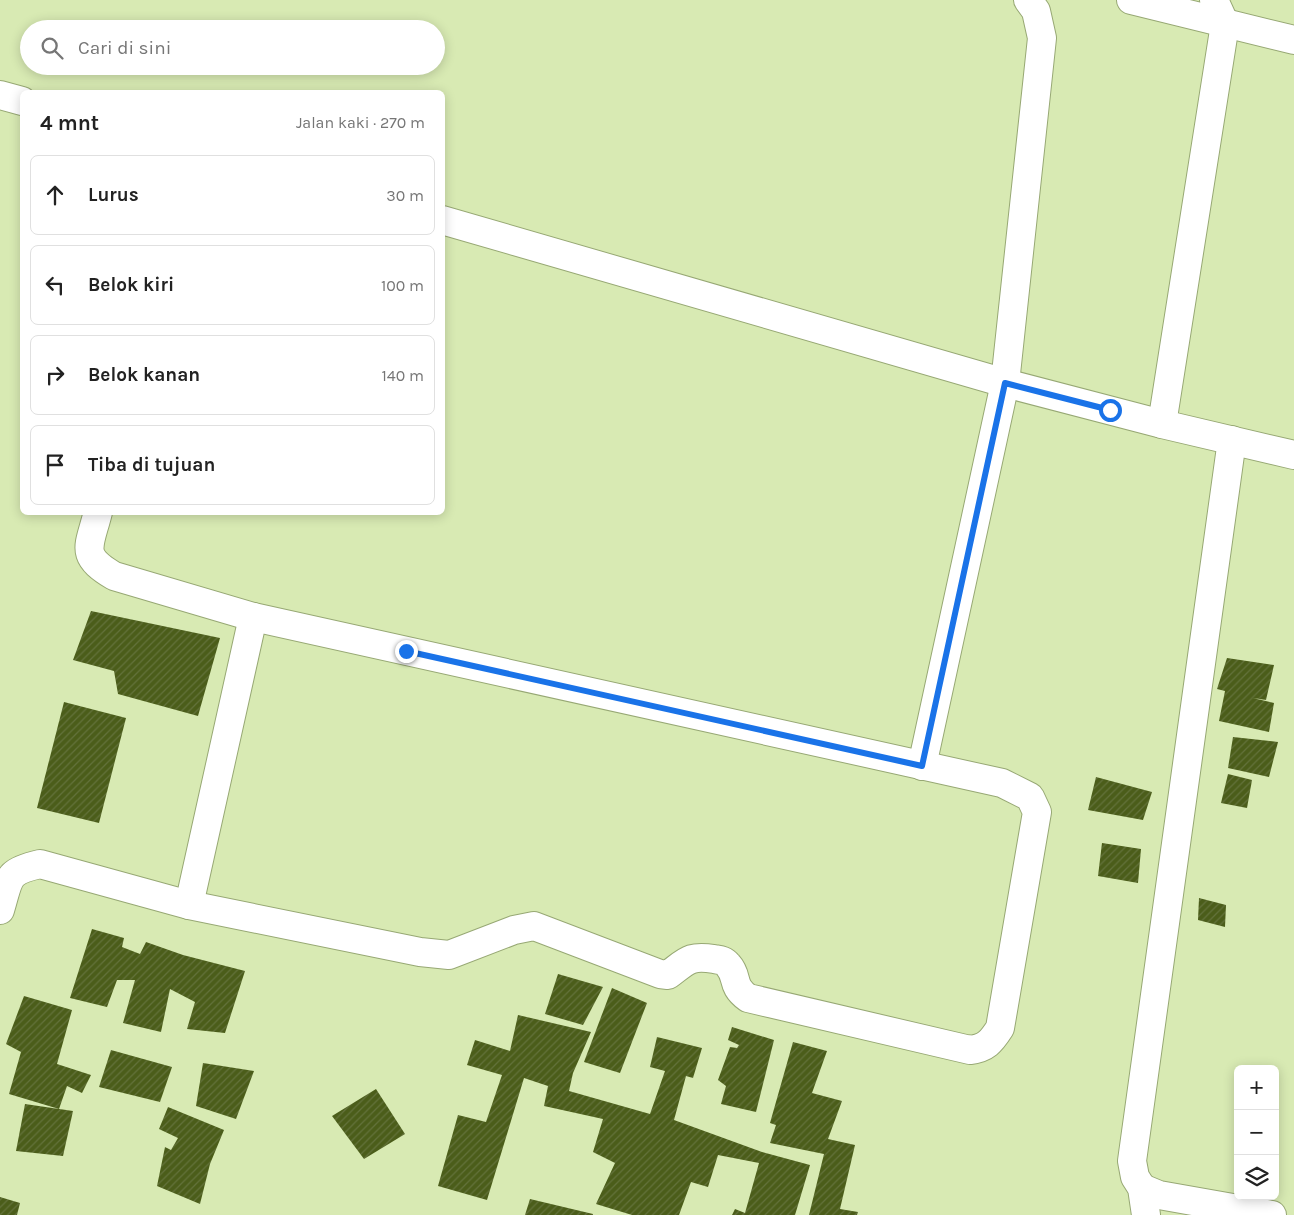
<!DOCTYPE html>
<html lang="id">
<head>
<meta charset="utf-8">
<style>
	body { margin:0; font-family:Karla,sans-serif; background:#f6f6f6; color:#222 }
	.controls { position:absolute; right:15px; bottom:15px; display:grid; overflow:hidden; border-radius:8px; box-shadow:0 2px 12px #0003 }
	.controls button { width:45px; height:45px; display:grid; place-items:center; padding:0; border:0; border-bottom:1px solid #e0e0e0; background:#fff; color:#222; font:25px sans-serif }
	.stop { position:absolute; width:15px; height:15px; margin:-11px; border:4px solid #1a73e8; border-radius:50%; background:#fff }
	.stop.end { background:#1a73e8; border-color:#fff; box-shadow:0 1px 5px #0008 }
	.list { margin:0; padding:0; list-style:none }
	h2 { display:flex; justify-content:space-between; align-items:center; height:65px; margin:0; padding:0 20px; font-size:21px }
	h2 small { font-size:16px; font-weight:400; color:#767676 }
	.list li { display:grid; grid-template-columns:32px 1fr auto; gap:15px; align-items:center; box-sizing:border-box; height:80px; margin:0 10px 10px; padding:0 10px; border:1px solid #e0e0e0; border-radius:8px }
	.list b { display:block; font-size:19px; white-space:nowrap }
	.list em { font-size:16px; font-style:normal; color:#767676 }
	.icon { flex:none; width:28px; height:28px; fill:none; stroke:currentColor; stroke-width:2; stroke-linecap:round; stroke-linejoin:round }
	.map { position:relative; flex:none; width:1294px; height:1215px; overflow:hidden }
	.search { position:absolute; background:#fff; box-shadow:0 2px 12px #0003; left:20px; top:20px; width:425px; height:55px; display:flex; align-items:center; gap:12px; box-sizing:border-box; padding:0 18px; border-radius:28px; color:#767676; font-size:19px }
	.panel { position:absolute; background:#fff; box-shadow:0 2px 12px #0003; left:20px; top:90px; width:425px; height:425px; border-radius:8px }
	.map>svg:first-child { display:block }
	.building { fill:url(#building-hatch) }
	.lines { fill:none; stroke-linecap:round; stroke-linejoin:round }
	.minor-casing { stroke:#97a874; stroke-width:30 }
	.minor { stroke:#fff; stroke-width:28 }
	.route { stroke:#1a73e8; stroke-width:6 }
</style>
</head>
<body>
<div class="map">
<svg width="1294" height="1215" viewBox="0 0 1294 1215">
	<defs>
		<pattern id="building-hatch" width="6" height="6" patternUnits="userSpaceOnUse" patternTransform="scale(1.25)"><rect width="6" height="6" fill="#4b5d1a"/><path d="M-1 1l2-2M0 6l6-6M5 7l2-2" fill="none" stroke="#63723b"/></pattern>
	</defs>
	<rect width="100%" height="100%" fill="#d8eab3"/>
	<!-- building -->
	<g class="building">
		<polygon points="91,611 220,638 198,716 118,694 114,671 73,660"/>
		<polygon points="1227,658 1274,665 1266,700 1253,698 1274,703 1269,732 1219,721 1225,691 1217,689"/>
		<polygon points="64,702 126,718 99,823 37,808"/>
		<polygon points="1233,737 1278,742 1269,777 1228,768"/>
		<polygon points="1228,774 1252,780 1247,808 1221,803"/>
		<polygon points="1096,777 1152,792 1143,820 1088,810"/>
		<polygon points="1102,843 1141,849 1138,883 1098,876"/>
		<polygon points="1199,898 1226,905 1225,927 1198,920"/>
		<polygon points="92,929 124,938 122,947 140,954 146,942 183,955 245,971 225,1033 187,1029 195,1002 170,989 161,1032 123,1023 135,980 117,980 107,1007 70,998"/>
		<polygon points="558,974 603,987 583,1025 545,1014"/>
		<polygon points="612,988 647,1003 620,1073 584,1062"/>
		<polygon points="24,996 72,1010 57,1064 91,1075 82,1093 67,1086 59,1109 9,1094 21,1052 6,1044"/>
		<polygon points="518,1015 591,1032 573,1073 569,1091 650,1114 665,1071 650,1067 657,1037 702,1048 693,1078 686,1076 674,1120 762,1152 810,1165 795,1215 732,1215 735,1209 745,1213 759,1163 718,1155 708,1187 691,1182 679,1215 632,1215 596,1204 615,1163 593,1152 603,1119 544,1106 548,1086 524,1078 487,1200 438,1186 458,1115 486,1122 502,1075 467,1065 475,1040 510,1051"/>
		<polygon points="732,1027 774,1040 756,1112 721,1104 726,1086 718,1080 730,1047 737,1048 739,1045 728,1040"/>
		<polygon points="793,1042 827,1051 812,1093 842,1101 828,1139 855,1145 840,1209 858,1212 857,1215 809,1215 824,1154 770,1143 776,1125 770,1123"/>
		<polygon points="111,1050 172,1067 160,1102 99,1087"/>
		<polygon points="203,1063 254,1071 236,1119 196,1106"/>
		<polygon points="376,1089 405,1134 364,1159 332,1116"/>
		<polygon points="25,1104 73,1111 63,1156 16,1151"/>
		<polygon points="168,1107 224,1130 210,1164 200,1204 157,1186 165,1147 171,1150 178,1138 159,1129"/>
		<polygon points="0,1197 20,1203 17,1215 0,1215"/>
		<polygon points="530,1199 593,1214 593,1215 525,1215"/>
	</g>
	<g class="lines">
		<!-- minor casing -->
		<g class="minor-casing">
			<g id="minor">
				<polyline points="1131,0 1294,40"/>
				<polyline points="0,95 22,101"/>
				<polyline points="442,220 1005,383 1162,424 1294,455"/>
				<polyline points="1162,424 1225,24 1214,0"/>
				<polyline points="922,766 1005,383 1042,38 1036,11 1028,0"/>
				<polyline points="189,905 253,617"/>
				<path d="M0,910C10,878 5,872 40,864L189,905L420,952L449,955L514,930L534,926L660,974L668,975C687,961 689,955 714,959C720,960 724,960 728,965C739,977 730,985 748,998L970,1050C986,1048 991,1042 1000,1028L1037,812L1030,797L1002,783L253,617L114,576C79,555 89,548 98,512"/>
				<polyline points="1142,1188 1159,1195 1272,1215"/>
				<polyline points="1146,1215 1142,1188 1135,1177 1132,1161 1232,440"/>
			</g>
		</g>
		<!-- minor -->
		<use href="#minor" class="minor"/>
	</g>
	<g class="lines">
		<!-- route -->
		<polyline class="route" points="406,651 922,766 1005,383 1110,410"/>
	</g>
</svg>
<div class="controls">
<button>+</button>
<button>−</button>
<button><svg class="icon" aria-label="layers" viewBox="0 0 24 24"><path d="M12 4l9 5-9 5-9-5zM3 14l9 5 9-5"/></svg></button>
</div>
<div class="stop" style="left:1110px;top:410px"></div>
<div class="stop end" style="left:406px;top:651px"></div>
<div class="search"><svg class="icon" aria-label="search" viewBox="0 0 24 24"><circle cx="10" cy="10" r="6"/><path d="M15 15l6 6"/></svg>Cari di sini</div>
<section class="panel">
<h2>4 mnt<small>Jalan kaki · 270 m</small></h2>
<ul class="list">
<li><svg class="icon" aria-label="ahead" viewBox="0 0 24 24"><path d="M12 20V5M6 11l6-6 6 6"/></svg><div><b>Lurus</b></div><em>30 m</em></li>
<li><svg class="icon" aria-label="left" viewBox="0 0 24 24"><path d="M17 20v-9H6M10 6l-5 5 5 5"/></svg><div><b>Belok kiri</b></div><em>100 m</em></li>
<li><svg class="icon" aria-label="right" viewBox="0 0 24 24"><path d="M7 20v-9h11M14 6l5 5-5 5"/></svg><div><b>Belok kanan</b></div><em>140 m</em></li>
<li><svg class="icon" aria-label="arrive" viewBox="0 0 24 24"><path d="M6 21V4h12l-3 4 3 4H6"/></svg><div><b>Tiba di tujuan</b></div></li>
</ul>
</section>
</div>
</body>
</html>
